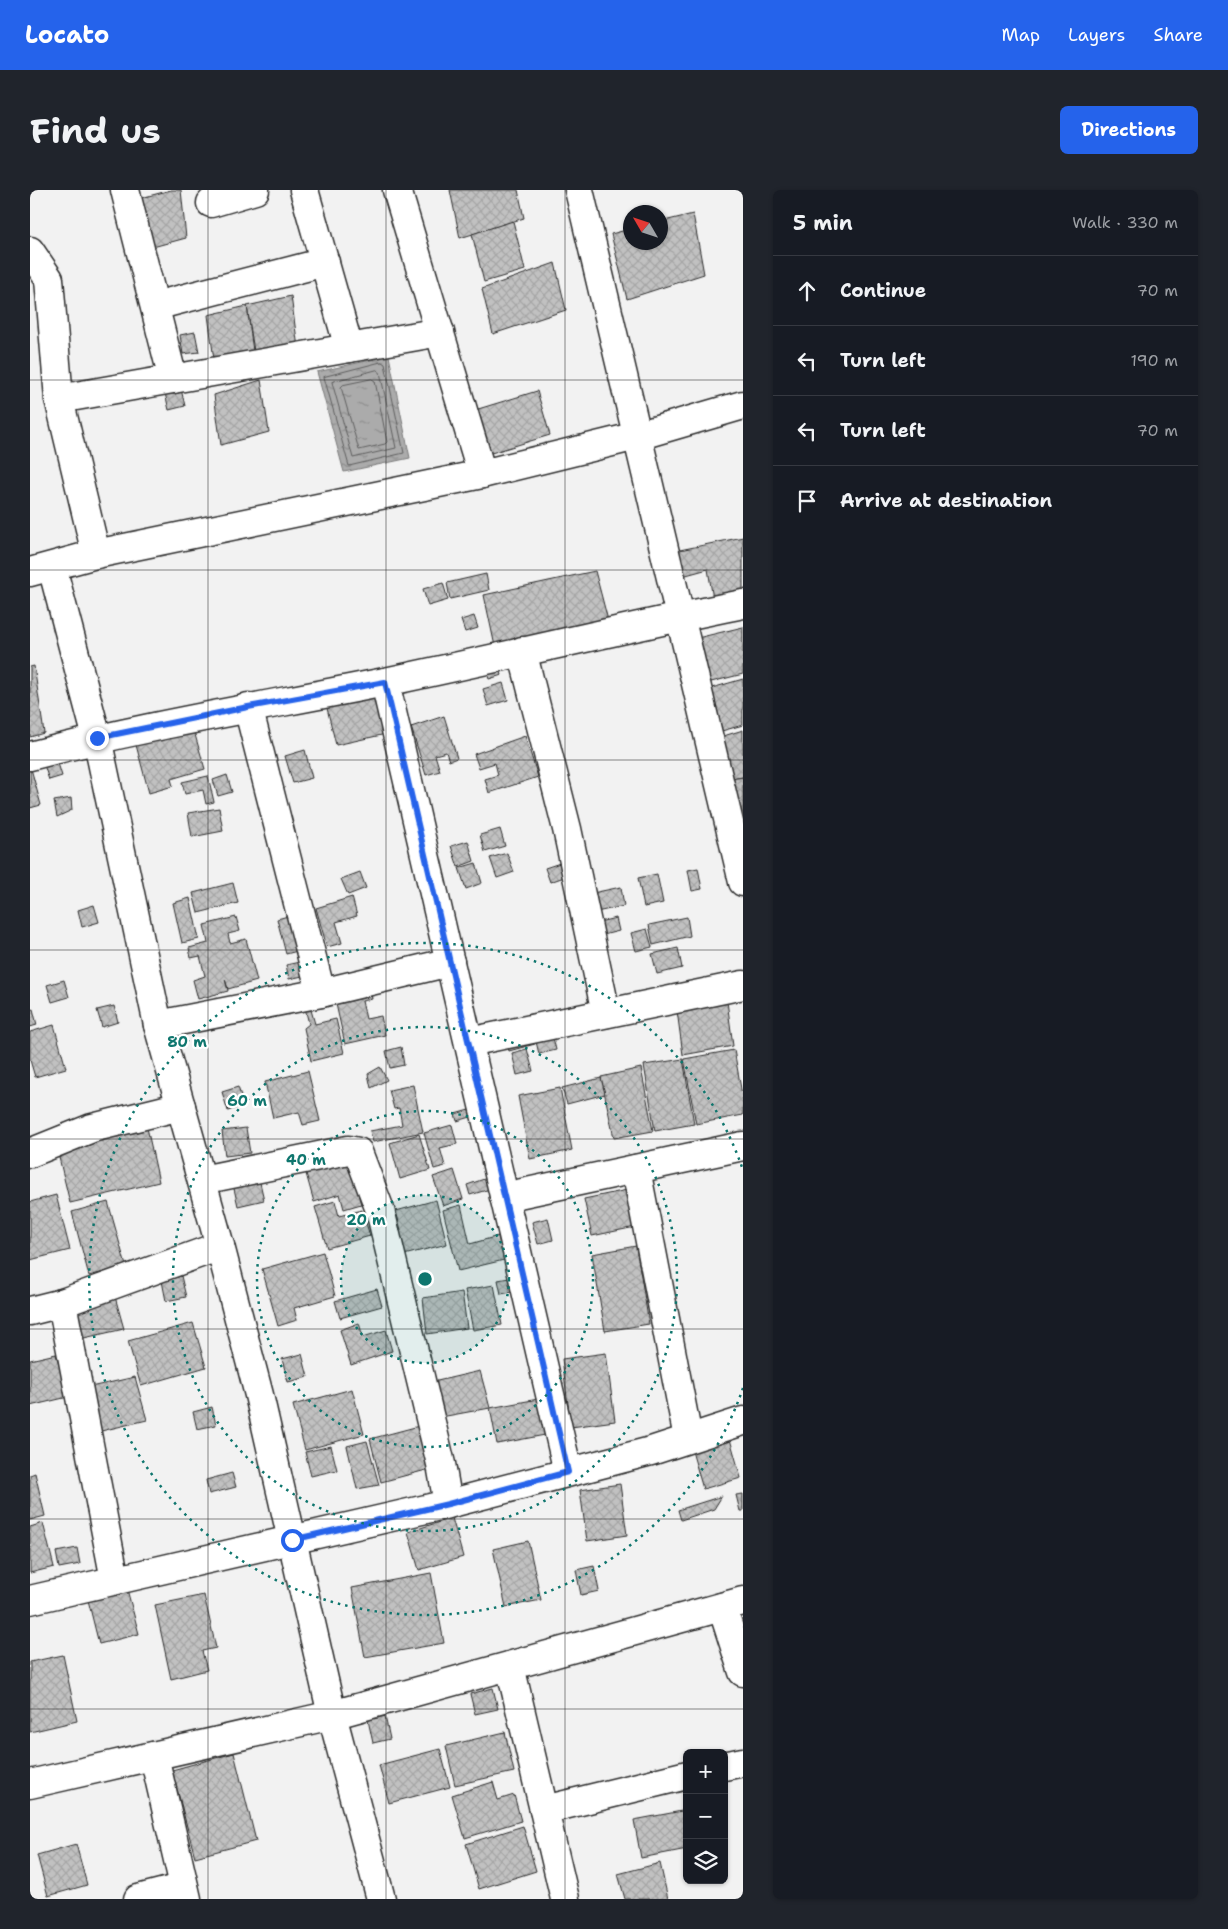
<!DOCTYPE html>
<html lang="en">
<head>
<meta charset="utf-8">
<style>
	body { margin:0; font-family:"Shantell Sans",sans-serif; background:#20242c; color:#f1f3f6 }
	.controls { position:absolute; right:15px; bottom:15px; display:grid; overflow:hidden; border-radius:8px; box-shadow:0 1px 4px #0004 }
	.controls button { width:45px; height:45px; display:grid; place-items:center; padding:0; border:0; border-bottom:1px solid #363941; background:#171b24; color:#f1f3f6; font:25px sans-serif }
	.compass { position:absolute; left:593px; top:15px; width:45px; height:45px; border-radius:50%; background:#171b24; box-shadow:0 1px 4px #0004; rotate:309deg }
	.stop { position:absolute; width:15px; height:15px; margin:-11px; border:4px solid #2563eb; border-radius:50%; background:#fff }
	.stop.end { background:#2563eb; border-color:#fff; box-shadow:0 1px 5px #0008 }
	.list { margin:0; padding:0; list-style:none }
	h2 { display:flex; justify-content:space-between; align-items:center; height:65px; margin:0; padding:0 20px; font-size:21px }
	h2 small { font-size:16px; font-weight:400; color:#9ea1a6 }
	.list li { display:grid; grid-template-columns:32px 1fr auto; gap:15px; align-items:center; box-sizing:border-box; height:70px; padding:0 20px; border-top:1px solid #363941 }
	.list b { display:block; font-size:19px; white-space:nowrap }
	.list em { font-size:16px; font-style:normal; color:#9ea1a6 }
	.icon { flex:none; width:28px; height:28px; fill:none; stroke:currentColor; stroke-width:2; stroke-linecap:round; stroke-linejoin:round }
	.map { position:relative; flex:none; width:713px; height:1709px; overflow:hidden; border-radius:8px }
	header { display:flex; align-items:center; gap:30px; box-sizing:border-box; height:70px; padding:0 25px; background:#2563eb; color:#fff }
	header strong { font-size:24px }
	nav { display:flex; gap:28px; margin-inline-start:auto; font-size:18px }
	.intro { display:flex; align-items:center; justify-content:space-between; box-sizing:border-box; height:120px; padding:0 30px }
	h1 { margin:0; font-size:35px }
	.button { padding:12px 22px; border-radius:8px; background:#2563eb; color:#fff; font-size:18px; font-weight:700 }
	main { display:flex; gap:30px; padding:0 30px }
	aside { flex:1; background:#171b24; border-radius:8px; box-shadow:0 1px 4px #0004 }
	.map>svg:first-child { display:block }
	.water { fill:url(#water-ripples); stroke:#787878 }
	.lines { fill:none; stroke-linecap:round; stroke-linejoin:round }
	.shore { stroke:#5e5e5e; stroke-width:1 }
	.building { fill:url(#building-cross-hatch); stroke:#2b2b2b }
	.minor-casing { stroke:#2b2b2b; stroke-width:31 }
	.minor { stroke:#fff; stroke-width:28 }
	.route { stroke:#2563eb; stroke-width:6 }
	.grid { fill:none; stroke:#2b2b2b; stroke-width:1; stroke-opacity:0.55 }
	.ring { fill:none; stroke:#0f766e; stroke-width:2.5; stroke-dasharray:2.5 5 }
	.centre { fill:#0f766e; stroke:#fff; stroke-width:2.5 }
	.ring-label { font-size:15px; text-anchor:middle; font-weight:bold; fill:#0f766e; stroke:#fff; stroke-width:4.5; stroke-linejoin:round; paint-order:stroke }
</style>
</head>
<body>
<header>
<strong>Locato</strong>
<nav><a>Map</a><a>Layers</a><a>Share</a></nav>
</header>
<div class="intro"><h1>Find us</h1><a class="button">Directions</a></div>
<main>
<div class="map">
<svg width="713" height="1709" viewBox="0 0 713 1709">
	<defs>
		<pattern id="water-ripples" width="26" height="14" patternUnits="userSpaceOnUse" patternTransform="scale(1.25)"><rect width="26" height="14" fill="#ababab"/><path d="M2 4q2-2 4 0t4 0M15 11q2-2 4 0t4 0" fill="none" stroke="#8b8b8b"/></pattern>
		<pattern id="building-cross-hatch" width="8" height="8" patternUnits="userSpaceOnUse" patternTransform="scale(1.25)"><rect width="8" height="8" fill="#c1c1c1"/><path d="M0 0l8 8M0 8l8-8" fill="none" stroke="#a6a6a6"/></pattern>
	</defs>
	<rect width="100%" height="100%" fill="#f2f2f2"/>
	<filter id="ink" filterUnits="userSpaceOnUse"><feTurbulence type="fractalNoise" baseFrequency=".02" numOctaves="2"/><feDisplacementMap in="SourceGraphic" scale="10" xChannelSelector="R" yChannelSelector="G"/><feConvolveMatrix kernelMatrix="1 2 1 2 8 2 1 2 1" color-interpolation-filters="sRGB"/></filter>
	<g filter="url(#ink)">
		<!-- water -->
		<polygon class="water" points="359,166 380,268 314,282 287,182"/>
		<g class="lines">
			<!-- shore -->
			<g class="shore">
				<polygon points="352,172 355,174 374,263 319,276 294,187"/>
				<polygon points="347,180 350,182 366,258 323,268 302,192"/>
				<polygon points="342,189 345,191 357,252 355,254 329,260 311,197 313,195"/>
			</g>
		</g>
		<!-- building -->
		<g class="building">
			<polygon points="141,0 151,0 156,48 119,58 111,8"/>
			<polygon points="420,0 488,0 494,28 430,48"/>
			<polygon points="663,24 674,84 597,109 581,44 600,39 600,52 630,52 630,32"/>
			<polygon points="483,31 495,80 454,92 442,44"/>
			<polygon points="525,73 536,120 463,144 452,99"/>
			<polygon points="261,106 268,158 225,168 217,116"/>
			<polygon points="217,116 223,161 184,170 178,125"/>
			<polygon points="165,142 169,162 153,164 150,145"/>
			<polygon points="231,190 239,242 191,255 184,205"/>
			<polygon points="150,195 155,216 139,220 134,199"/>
			<polygon points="507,201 520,245 458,264 445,220"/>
			<polygon points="713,347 713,407 684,415 678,379 645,388 640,362"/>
			<polygon points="565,381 580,438 466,461 454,405"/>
			<polygon points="456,384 459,400 420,409 417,393"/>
			<polygon points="413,393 418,410 398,416 393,399"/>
			<polygon points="444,426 448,438 435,442 431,430"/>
			<polygon points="713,437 713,484 673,494 659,450"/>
			<polygon points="468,474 472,485 459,489 455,478"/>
			<polygon points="4,476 14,543 0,547 0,477"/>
			<polygon points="713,489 713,535 688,542 675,500"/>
			<polygon points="473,493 478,510 458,516 453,499"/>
			<polygon points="347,503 356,544 306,555 296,514"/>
			<polygon points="414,526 427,568 419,571 416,562 405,565 410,581 396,585 381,537"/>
			<polygon points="163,538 175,579 141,589 143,596 119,603 106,555"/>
			<polygon points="713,540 713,587 695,590 687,548"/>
			<polygon points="495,546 508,587 459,603 455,589 468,585 465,573 449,578 444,564"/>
			<polygon points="275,560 282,588 263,593 255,566"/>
			<polygon points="27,570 32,586 19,590 14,575"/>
			<polygon points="0,575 11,615 0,618"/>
			<polygon points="197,585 202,602 188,606 183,590"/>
			<polygon points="178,586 184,612 176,614 173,600 155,604 152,592"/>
			<polygon points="713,587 713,643 695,590"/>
			<polygon points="41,608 42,620 27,627 24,611"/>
			<polygon points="189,618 193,641 162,647 158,623"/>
			<polygon points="470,639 475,656 455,662 450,645"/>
			<polygon points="438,651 444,671 428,677 421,656"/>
			<polygon points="477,663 484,682 467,688 460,668"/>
			<polygon points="533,672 537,686 520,692 515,678"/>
			<polygon points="446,673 452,693 436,699 429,678"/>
			<polygon points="668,678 672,699 662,701 658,680"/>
			<polygon points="330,682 336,698 318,705 311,689"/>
			<polygon points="627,684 633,713 614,717 608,688"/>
			<polygon points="203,693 208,713 168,723 163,703"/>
			<polygon points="591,697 594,716 557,724 553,705"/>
			<polygon points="322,707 327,726 306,732 312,753 297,757 286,718"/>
			<polygon points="160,708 169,749 152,753 143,713"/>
			<polygon points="64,715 69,732 52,737 48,720"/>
			<polygon points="262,725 271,760 256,764 247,729"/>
			<polygon points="206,727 210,741 198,744 200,753 216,749 227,791 198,799 195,789 198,801 168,809 163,790 175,786 170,766 161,768 159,758 178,753 174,735"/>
			<polygon points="657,727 660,746 623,755 619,735"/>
			<polygon points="586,728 589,741 573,745 569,732"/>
			<polygon points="617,739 622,757 606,761 601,743"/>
			<polygon points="648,758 652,778 627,784 622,764"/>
			<polygon points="274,771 277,785 259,789 256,775"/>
			<polygon points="34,790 39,807 22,812 17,795"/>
			<polygon points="337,793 339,793 342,809 332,811 336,829 351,826 355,845 315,854 306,814 281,820 285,834 306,829 314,863 281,871 274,838 279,834 273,810 317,799 320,811 340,806"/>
			<polygon points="696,804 703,856 653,865 646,813"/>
			<polygon points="84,816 88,832 72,837 67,820"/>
			<polygon points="3,819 7,835 0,837 0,820"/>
			<polygon points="24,835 36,878 5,887 0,870 0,842"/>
			<polygon points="520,835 526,860 509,864 503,839"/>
			<polygon points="501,841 505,854 479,861 475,849"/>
			<polygon points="371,857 374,875 360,878 356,861"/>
			<polygon points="497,859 503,881 487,885 482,863"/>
			<polygon points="704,860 713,910 713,925 666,934 654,869"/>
			<polygon points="653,869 664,934 625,941 614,875"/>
			<polygon points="350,877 357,890 341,898 338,884"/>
			<polygon points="611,878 623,941 584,948 571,887"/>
			<polygon points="278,881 290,931 273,935 269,922 243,928 235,892"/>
			<polygon points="571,888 575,904 537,914 532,898"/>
			<polygon points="383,895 393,942 343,952 340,941 372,935 369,918 364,919 359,900"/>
			<polygon points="208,897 214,915 198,921 192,902"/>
			<polygon points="530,898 542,960 500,969 488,906"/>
			<polygon points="439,920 441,927 427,931 425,924"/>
			<polygon points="116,933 129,992 40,1013 26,955"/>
			<polygon points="422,935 427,954 410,958 415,976 404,979 394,943"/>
			<polygon points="216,938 220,963 195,966 192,941"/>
			<polygon points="389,944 400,980 370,989 360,953"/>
			<polygon points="318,967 331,1014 314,1019 310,1004 284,1012 275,980"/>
			<polygon points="424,980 433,1009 413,1016 403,987"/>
			<polygon points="228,984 234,1010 208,1016 202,990"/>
			<polygon points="457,988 460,999 440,1005 437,995"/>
			<polygon points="602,999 610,1036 562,1046 554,1009"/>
			<polygon points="26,1005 40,1060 0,1070 0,1012"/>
			<polygon points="406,1010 417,1054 370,1066 364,1042 371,1040 366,1021"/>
			<polygon points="305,1011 309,1026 332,1020 340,1046 297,1058 285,1017"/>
			<polygon points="78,1012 96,1076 59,1086 42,1022"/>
			<polygon points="431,1015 440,1054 468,1046 474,1070 428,1081 413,1020"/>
			<polygon points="518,1028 523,1050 508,1054 502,1032"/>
			<polygon points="606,1056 619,1134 575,1141 562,1064"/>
			<polygon points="293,1062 305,1106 264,1118 267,1130 248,1136 232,1079"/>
			<polygon points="151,1086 156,1107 136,1111 132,1091"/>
			<polygon points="479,1088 482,1102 471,1104 468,1090"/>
			<polygon points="464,1095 472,1135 443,1140 435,1100"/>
			<polygon points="82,1096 94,1139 45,1150 34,1106"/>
			<polygon points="347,1099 352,1116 310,1128 305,1111"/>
			<polygon points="432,1102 437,1138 397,1144 393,1108"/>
			<polygon points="163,1133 176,1177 111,1196 98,1151"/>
			<polygon points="329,1133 333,1147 356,1140 362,1161 321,1175 310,1140"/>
			<polygon points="576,1163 585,1231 541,1237 532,1169"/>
			<polygon points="26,1164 38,1207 0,1216 0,1170"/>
			<polygon points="272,1164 278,1187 258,1192 252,1169"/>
			<polygon points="450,1181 460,1218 411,1227 403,1192"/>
			<polygon points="105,1187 117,1230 67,1242 56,1198"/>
			<polygon points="322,1199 334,1244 275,1260 263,1215"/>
			<polygon points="508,1209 515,1245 467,1254 460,1218"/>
			<polygon points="182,1217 186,1235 167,1239 163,1222"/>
			<polygon points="389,1236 400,1279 351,1292 340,1249"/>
			<polygon points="700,1249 711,1288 673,1299 662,1261"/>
			<polygon points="337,1251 349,1295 327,1299 317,1256"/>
			<polygon points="301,1256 307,1280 281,1286 275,1262"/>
			<polygon points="5,1283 15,1326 0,1330 0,1285"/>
			<polygon points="202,1283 206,1297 179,1304 176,1290"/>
			<polygon points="590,1294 597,1345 557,1351 550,1300"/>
			<polygon points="713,1304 713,1321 710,1321 706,1305"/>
			<polygon points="692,1306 684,1319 651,1330 648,1320"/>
			<polygon points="422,1328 433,1367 389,1380 378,1342"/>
			<polygon points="13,1333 24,1377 0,1383 0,1337"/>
			<polygon points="498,1351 511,1410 476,1417 463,1359"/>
			<polygon points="47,1358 50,1374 29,1378 26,1362"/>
			<polygon points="564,1376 569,1401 551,1405 546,1380"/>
			<polygon points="401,1383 414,1453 335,1467 322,1398"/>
			<polygon points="95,1392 109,1444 69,1454 56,1402"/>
			<polygon points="174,1405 186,1458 172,1461 177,1480 141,1489 125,1415"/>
			<polygon points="33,1465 47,1531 0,1542 0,1472"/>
			<polygon points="463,1498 468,1519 445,1524 440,1504"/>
			<polygon points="355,1526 360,1549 343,1553 338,1530"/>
			<polygon points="475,1542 484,1582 425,1595 416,1556"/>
			<polygon points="410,1559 420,1597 359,1613 349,1575"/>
			<polygon points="204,1563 226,1651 165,1667 142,1580"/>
			<polygon points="463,1592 468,1610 484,1605 491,1631 435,1648 422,1605"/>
			<polygon points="657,1620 657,1659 611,1668 604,1630"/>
			<polygon points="493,1636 506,1681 449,1699 436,1654"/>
			<polygon points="46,1654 57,1695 18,1706 7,1665"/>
			<polygon points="630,1673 638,1709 595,1709 588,1684"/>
		</g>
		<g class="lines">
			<!-- minor casing -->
			<g class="minor-casing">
				<g id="minor">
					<polyline points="95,0 143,189"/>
					<polyline points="274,0 319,158"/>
					<polyline points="367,0 452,284"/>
					<polyline points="549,0 713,692"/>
					<polyline points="181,13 225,0"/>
					<polyline points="0,61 19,89 29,209 66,364"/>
					<polyline points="125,116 295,72"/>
					<polyline points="29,209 410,142"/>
					<polyline points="22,377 67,548 128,835 190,1056 229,1205 302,1525 351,1709"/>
					<polyline points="0,382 66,364 452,284 607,246 713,215"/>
					<polyline points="492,461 537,639 576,823"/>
					<polyline points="355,492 538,1282"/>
					<polyline points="218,517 291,803 420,772"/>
					<path d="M0,566C117,535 236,516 355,492C475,467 593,438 713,414"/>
					<polyline points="128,835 291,803"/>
					<polyline points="439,852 713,795"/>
					<polyline points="0,963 62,938 151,916"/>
					<polyline points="606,979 658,1248"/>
					<polyline points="172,990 318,960 328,962 350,1020 411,1274 418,1314"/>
					<polyline points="474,1007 713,956"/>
					<polyline points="32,1113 85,1390"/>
					<polyline points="0,1121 32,1113 190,1056"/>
					<polyline points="0,1410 418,1314 621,1261 713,1231"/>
					<polyline points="692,1417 713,1482"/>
					<polyline points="480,1476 535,1709"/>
					<polyline points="124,1566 157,1709"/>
					<polyline points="694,1576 713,1572"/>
					<polyline points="0,1594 302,1525 713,1411"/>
					<polyline points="514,1620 657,1585"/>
					<polyline points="108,1709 154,1697"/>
				</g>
			</g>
			<!-- minor -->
			<use href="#minor" class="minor"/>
		</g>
	</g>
	<g class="lines" filter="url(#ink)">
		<!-- route -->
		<polyline class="route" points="67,548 218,517 355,492 538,1282 418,1314 262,1350"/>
	</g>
	<!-- grid -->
	<path class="grid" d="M178,0V1709M356,0V1709M535,0V1709M0,190H713M0,380H713M0,570H713M0,760H713M0,949H713M0,1139H713M0,1329H713M0,1519H713"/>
	<!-- distance rings -->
	<circle cx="395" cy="1089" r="84" fill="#0f766e" fill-opacity=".12"/>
	<g class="ring">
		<circle cx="395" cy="1089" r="84"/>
		<circle cx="395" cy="1089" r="168"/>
		<circle cx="395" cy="1089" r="252"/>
		<path d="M713 1198A336 336 0 1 1 713 980"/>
	</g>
	<circle cx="395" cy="1089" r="8" class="centre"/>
	<g class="ring-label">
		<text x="157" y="857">80 m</text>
		<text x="217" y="916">60 m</text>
		<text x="276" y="975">40 m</text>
		<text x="336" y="1035">20 m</text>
	</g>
</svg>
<div class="controls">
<button>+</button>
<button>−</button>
<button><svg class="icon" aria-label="layers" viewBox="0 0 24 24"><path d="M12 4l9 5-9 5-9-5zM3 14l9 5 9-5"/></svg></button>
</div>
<svg class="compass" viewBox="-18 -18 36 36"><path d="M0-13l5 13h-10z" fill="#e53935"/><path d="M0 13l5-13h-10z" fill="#9ea1a6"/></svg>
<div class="stop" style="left:262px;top:1350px"></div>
<div class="stop end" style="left:67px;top:548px"></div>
</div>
<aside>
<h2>5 min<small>Walk · 330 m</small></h2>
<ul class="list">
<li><svg class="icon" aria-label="ahead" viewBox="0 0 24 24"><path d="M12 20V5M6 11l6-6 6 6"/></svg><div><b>Continue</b></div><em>70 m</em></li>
<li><svg class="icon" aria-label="left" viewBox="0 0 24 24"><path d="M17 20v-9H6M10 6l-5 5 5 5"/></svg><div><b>Turn left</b></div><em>190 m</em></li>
<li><svg class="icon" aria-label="left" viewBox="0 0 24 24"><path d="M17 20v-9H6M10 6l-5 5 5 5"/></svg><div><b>Turn left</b></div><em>70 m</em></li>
<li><svg class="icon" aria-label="arrive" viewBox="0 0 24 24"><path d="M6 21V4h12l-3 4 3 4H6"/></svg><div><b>Arrive at destination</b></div></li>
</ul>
</aside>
</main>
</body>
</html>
